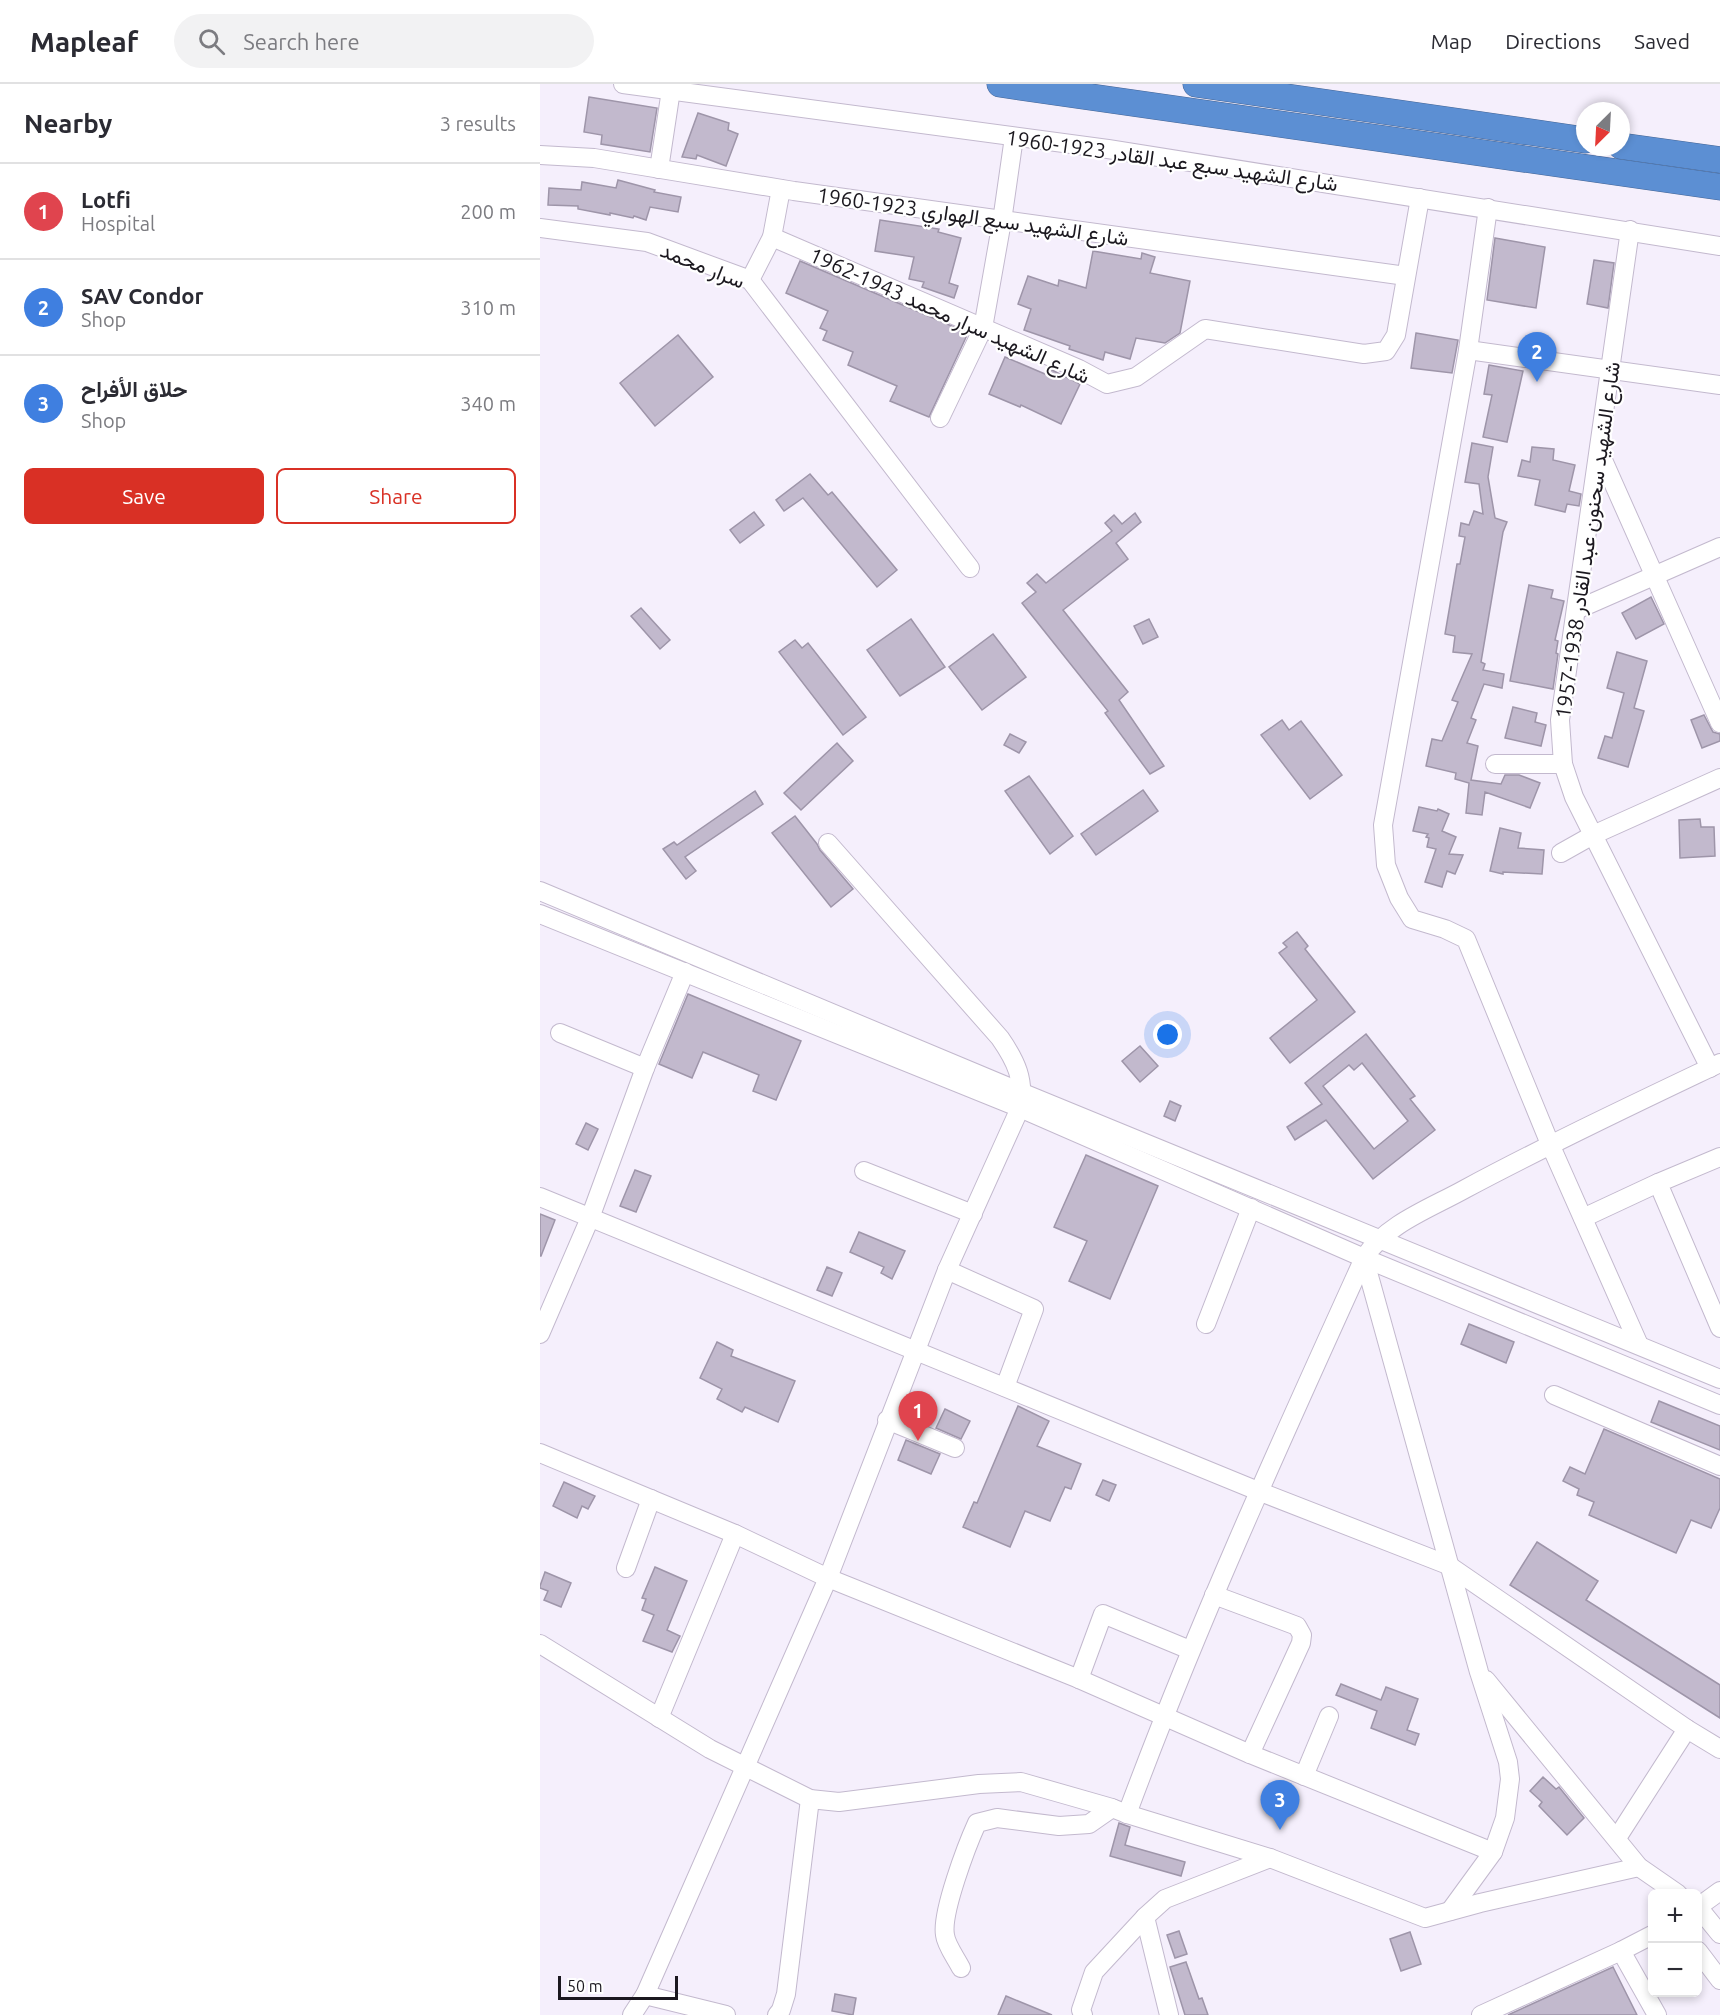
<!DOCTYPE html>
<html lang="en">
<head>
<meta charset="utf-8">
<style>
	body { margin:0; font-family:Ubuntu,Vazirmatn,sans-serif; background:#f2f2f3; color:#2b2b33 }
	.controls { position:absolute; right:18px; bottom:18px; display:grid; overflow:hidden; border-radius:9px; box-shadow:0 3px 9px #0003 }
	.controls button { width:54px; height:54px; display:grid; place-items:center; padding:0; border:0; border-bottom:2px solid #e1e1e2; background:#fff; color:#2b2b33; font:30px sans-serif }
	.compass { position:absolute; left:1036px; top:18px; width:54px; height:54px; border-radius:50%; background:#fff; box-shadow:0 3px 9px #0003; rotate:204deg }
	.scale { position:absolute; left:18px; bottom:15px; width:120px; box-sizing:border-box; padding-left:6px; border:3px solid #1b181f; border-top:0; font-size:16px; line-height:21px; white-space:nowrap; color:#1b181f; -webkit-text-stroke:4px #fff; paint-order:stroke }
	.you { position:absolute; left:628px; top:951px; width:21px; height:21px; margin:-15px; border:4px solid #fff; border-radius:50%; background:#1a73e8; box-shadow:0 0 0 9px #1a73e833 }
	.badge { display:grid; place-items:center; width:39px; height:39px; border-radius:50%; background:#d93025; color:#fff; font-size:20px; font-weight:700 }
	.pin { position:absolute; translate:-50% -50px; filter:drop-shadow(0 2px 3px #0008) }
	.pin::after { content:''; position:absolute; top:32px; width:21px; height:18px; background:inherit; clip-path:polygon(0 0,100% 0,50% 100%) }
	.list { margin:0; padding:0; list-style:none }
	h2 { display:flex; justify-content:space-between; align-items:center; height:78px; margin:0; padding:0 24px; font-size:26px }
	h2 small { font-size:20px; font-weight:400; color:#7c7c81 }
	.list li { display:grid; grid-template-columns:39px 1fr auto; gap:18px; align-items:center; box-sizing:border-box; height:96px; padding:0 24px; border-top:2px solid #e1e1e2 }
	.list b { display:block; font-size:22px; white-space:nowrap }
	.list p { margin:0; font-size:20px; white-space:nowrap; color:#7c7c81 }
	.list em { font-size:20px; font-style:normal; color:#7c7c81 }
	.actions { display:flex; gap:12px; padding:18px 24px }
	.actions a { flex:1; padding:14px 0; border:2px solid #d93025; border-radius:9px; text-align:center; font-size:21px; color:#d93025 }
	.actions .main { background:#d93025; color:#fff }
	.icon { flex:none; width:33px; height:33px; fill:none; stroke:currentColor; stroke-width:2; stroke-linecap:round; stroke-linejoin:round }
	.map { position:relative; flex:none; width:1180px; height:1931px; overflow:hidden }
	header { display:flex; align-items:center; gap:36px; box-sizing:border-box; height:84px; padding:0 30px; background:#fff; border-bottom:2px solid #e1e1e2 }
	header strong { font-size:28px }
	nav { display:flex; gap:33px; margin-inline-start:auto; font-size:21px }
	.search { width:420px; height:54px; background:#f2f2f3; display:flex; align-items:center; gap:15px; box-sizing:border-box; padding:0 21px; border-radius:33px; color:#7c7c81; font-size:22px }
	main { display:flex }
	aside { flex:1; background:#fff }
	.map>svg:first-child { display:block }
	.building { fill:#c2b9cd; stroke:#9e95a9; stroke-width:1.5; fill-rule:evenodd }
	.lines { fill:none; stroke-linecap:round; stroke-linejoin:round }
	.minor-casing { stroke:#c3b9ce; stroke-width:20 }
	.highway-casing { stroke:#456594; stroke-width:27 }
	.minor { stroke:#fff; stroke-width:18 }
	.highway { stroke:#5c8fd3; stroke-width:26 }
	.labels { text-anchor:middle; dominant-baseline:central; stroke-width:4.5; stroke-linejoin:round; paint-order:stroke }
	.street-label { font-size:21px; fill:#1b181f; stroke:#fff }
</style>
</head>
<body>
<header>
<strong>Mapleaf</strong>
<div class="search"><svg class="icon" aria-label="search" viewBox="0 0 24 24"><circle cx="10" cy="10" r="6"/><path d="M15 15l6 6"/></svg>Search here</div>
<nav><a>Map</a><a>Directions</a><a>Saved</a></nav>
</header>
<main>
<aside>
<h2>Nearby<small>3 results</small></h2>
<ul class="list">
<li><span class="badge" style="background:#e0444e">1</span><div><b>Lotfi</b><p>Hospital</p></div><em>200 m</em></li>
<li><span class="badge" style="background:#3f7fe0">2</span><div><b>SAV Condor</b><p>Shop</p></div><em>310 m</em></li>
<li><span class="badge" style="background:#3f7fe0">3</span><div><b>حلاق الأفراح</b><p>Shop</p></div><em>340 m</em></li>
</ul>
<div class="actions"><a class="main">Save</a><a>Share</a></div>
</aside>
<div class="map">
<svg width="1180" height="1931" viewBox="0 0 1180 1931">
	<rect width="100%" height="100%" fill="#f5effc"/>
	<!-- building -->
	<g class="building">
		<polygon points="49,13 117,24 110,68 61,60 62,51 44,48"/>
		<polygon points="158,29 189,39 188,46 198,50 186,82 157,71 156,75 142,73"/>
		<polygon points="78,96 115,106 114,108 141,113 138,128 110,123 106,136 94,132 93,134 70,129 70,131 38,125 38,122 8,121 9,104 41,106 42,98 76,104"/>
		<polygon points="340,136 399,145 398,148 421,154 409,199 418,202 414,214 382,203 384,198 369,195 374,173 335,167"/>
		<polygon points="955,154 1005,163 996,224 947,216"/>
		<polygon points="553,167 601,175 602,169 615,173 610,189 650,197 640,249 625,259 596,254 590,275 565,268 563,276 529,265 530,262 484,246 491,225 478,220 488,192 518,202 519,196 546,204"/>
		<polygon points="1054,176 1074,179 1068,224 1047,220"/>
		<polygon points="260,177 428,249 389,333 350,317 357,302 308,281 313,268 283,256 287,247 280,244 288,227 246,209"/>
		<polygon points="876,249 918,256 912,289 871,284"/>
		<polygon points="138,251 173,293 115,342 80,299"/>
		<polygon points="465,273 505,290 508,284 540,300 521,340 481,321 480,323 449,310"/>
		<polygon points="949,281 983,287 967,358 943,353 952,311 944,310"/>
		<polygon points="932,359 953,363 948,393 955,434 967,438 963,448 941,578 945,580 943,586 964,590 962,604 944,600 931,634 936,636 927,659 938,662 931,696 961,700 965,691 979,691 1000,699 990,724 945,708 942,731 926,729 929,699 915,695 916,689 886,682 892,655 902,657 918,618 912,616 932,570 913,568 915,552 905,550 917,480 920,480 925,453 919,452 921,439 929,441 934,427 943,430 939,400 925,398"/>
		<polygon points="992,363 1014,365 1013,376 1035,381 1029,407 1041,410 1039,422 1027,420 1025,428 995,421 1000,396 978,392 982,376 990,378"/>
		<polygon points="270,390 288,411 292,408 357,486 337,503 263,414 244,427 236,416"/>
		<polygon points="214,428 224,441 200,459 190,446"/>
		<polygon points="595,429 601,438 576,459 588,475 523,526 588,608 579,616 624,682 610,690 565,629 568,627 482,519 496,508 487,499 497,490 506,499 572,447 565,439 574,431 582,440"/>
		<polygon points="989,501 1013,506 1011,514 1024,517 1015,556 1018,557 1016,569 1018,570 1013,605 970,597"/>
		<polygon points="1111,513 1124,540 1096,555 1082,529"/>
		<polygon points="101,524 130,556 120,565 91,532"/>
		<polygon points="371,535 405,583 360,612 327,566"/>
		<polygon points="609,535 618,553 603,560 594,542"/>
		<polygon points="453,550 486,593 442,626 409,583"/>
		<polygon points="255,556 262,564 268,559 326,633 303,651 239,568"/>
		<polygon points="1077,568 1107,577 1094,624 1104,627 1088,683 1058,674 1065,652 1072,654 1084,609 1067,604"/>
		<polygon points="973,623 997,629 995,638 1006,641 1001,662 965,654"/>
		<polygon points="1164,631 1173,648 1180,650 1180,657 1162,664 1151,636"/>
		<polygon points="742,636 749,646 761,637 802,691 770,715 721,651"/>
		<polygon points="470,650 486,658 479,669 464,661"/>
		<polygon points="297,659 313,677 261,726 244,709"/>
		<polygon points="489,692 533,752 510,770 465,707"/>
		<polygon points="603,706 618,727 556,771 541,750"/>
		<polygon points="215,707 223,720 145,773 156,787 146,795 123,765 134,758 137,761"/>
		<polygon points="879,723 897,727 898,725 909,730 902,747 916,753 909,770 923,771 915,790 907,787 902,803 885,798 896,765 887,763 889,754 886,753 888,750 873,747"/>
		<polygon points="255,732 277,760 280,766 313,805 291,823 232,749"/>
		<polygon points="1160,735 1161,743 1174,743 1175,772 1140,774 1139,736"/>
		<polygon points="960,744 981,749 978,764 1004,766 1002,790 963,788 963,790 950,787"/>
		<polygon points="757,848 768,862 765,865 815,928 750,979 730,954 777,916 739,869 747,863 743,859"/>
		<polygon points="148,910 261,957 236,1016 213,1007 219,991 163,968 152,994 119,980"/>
		<path d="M826,950L875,1012L870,1015L895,1046L833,1095L786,1036L755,1056L747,1043L782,1020L765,999ZM822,979L868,1037L834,1065L783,1002L809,981L814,986Z"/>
		<polygon points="600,962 618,982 600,998 582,977"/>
		<polygon points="630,1017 641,1022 635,1037 624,1032"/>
		<polygon points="46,1039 58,1045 48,1066 36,1060"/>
		<polygon points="546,1071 618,1102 570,1215 529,1197 547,1157 514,1143"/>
		<polygon points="95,1086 111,1092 96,1128 80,1122"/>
		<polygon points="0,1130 15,1136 1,1172 0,1172"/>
		<polygon points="319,1148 365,1167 352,1195 341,1189 344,1183 310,1168"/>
		<polygon points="287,1183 302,1189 292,1212 277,1206"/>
		<polygon points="929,1240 974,1258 966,1279 921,1260"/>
		<polygon points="177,1258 193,1266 191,1272 255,1297 238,1338 205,1323 202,1328 177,1315 182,1305 160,1294"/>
		<polygon points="1119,1317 1180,1342 1180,1366 1111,1338"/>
		<polygon points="478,1322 509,1337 497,1362 541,1380 531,1405 525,1403 510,1437 485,1427 470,1463 423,1443 434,1418 437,1419"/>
		<polygon points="405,1325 430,1337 421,1355 396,1344"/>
		<polygon points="1064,1345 1180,1395 1180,1424 1171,1444 1151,1436 1136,1469 1049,1431 1054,1418 1037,1411 1039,1405 1023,1397 1030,1383 1045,1390"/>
		<polygon points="366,1356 400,1370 391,1390 358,1376"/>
		<polygon points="563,1396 576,1401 569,1417 556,1411"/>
		<polygon points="24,1398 55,1412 48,1425 42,1422 37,1434 13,1422"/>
		<polygon points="997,1458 1058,1497 1046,1516 1180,1601 1180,1634 970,1501"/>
		<polygon points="115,1483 147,1497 127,1546 140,1552 132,1568 103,1557 114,1531 102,1526 106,1515 102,1514"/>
		<polygon points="5,1488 31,1499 21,1523 4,1516 8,1507 0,1504 0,1502"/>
		<polygon points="801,1600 841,1616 846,1603 878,1615 867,1646 879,1650 875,1661 831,1644 837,1627 796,1611"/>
		<polygon points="1003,1693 1016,1705 1019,1703 1044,1734 1027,1751 999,1722 1002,1718 990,1707"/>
		<polygon points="579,1739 590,1743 585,1761 645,1778 641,1792 570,1772"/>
		<polygon points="639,1847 647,1870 635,1874 627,1851"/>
		<polygon points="870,1848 881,1880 861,1887 850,1855"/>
		<polygon points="646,1878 659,1915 662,1914 668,1931 645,1931 630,1883"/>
		<polygon points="1073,1883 1097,1931 968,1931"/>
		<polygon points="295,1910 316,1914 313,1931 292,1927"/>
		<polygon points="466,1912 512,1931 458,1931"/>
	</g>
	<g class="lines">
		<!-- minor casing -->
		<g class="minor-casing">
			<g id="minor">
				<polyline points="83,0 568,65 1180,162"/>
				<polyline points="0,71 54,74 254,107 866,192"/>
				<polyline points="119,85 131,6"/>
				<polyline points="948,124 928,266 843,741 846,781 859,814 872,835 905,845 926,855 1010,1060 1099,1261"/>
				<polyline points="0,144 107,158 210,196 430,484"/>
				<polyline points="1090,146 1020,636 1023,680 1034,713 1170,984"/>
				<polyline points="232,153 539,285 567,300 596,293 665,245 824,270 846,267 856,251 880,114"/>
				<polyline points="210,196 232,153 241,105"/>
				<polyline points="928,266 1180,301"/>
				<polyline points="400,334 443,244 462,137 474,53"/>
				<polyline points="1059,367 1180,639"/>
				<polyline points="1036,526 1180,463"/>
				<polyline points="955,680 1023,680"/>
				<polyline points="1021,769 1053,751 1180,694"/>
				<polyline points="0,807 483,1009 1180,1295"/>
				<polyline points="0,830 480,1024 824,1174 1180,1321"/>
				<polyline points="20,949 105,984"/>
				<polyline points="1180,1073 1118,1099 1180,1244"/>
				<polyline points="324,1087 433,1130"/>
				<polyline points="0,1113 718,1407 908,1481 1147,1645 1180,1665"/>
				<polyline points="1043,1134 1118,1099"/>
				<polyline points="824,1174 939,1588 968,1678 970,1695 965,1734 953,1768 910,1827"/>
				<polyline points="407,1186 494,1225 465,1303"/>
				<polyline points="666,1240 711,1124"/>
				<polyline points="0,1250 50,1134 105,984 145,888"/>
				<polyline points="1014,1311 1180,1382"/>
				<polyline points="347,1336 415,1364"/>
				<polyline points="0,1369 195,1450 288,1494 539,1595 710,1670 953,1768"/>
				<polyline points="86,1484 111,1415"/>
				<polyline points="674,1511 757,1542 762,1551 761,1559 710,1670"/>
				<polyline points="0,1560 170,1665 270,1715 299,1718 439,1700 481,1698 572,1724 587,1730 730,1774 885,1834 940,1819 1099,1783"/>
				<polyline points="539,1595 563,1530 650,1566"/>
				<polyline points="946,1596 1099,1783 1138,1810"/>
				<polyline points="119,1634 195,1450"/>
				<polyline points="764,1692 789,1632"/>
				<path d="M587,1730C657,1541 741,1357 824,1174C846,1140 891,1124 925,1105C1009,1060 1094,1020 1180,979"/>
				<polyline points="1077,1754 1147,1645"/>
				<polyline points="1158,1823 1180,1850"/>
				<polyline points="1158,1823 1180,1807"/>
				<polyline points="1081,1867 1112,1851"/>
				<polyline points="1158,1867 1180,1896"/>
				<path d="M421,1884C416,1874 406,1861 405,1851C401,1829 427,1761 437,1739L457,1734L519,1742L549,1740L572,1724"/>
				<polyline points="105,1911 186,1931"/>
				<path d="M92,1931L105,1911L288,1494L407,1186L480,1024C485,996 476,977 460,954L288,759"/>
				<polyline points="237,1931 241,1926 246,1910 270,1715"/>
				<polyline points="543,1931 541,1926 554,1888 605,1833"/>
				<polyline points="629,1931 605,1833 625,1815 730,1774"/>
				<polyline points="941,1931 1081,1867 1117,1931"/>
			</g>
		</g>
		<!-- highway casing -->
		<g class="highway-casing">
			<g id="highway">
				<polyline points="460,0 1180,103"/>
				<polyline points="656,0 1045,56"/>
				<polyline points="1081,62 1180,76"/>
			</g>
		</g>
		<!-- minor -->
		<use href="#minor" class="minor"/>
		<!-- highway -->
		<use href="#highway" class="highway"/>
	</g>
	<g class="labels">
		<!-- street labels -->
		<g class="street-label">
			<text transform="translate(632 76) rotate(8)">شارع الشهيد سبع عبد القادر 1923-1960</text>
			<text transform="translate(433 132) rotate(8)">شارع الشهيد سبع الهواري 1923-1960</text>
			<text transform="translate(163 181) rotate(22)">سرار محمد</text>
			<text transform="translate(410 231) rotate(24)">شارع الشهيد سرار محمد 1943-1962</text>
			<text transform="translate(1047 456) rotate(-82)">شارع الشهيد سحنون عبد القادر 1938-1957</text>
		</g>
	</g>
</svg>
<div class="controls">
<button>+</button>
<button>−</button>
</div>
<svg class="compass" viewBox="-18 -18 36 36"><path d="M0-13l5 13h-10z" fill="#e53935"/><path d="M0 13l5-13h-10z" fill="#7c7c81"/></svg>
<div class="scale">50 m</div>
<div class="you"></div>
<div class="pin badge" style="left:378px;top:1357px;background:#e0444e">1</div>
<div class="pin badge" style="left:997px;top:298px;background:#3f7fe0">2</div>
<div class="pin badge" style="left:740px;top:1746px;background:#3f7fe0">3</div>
</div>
</main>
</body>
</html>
